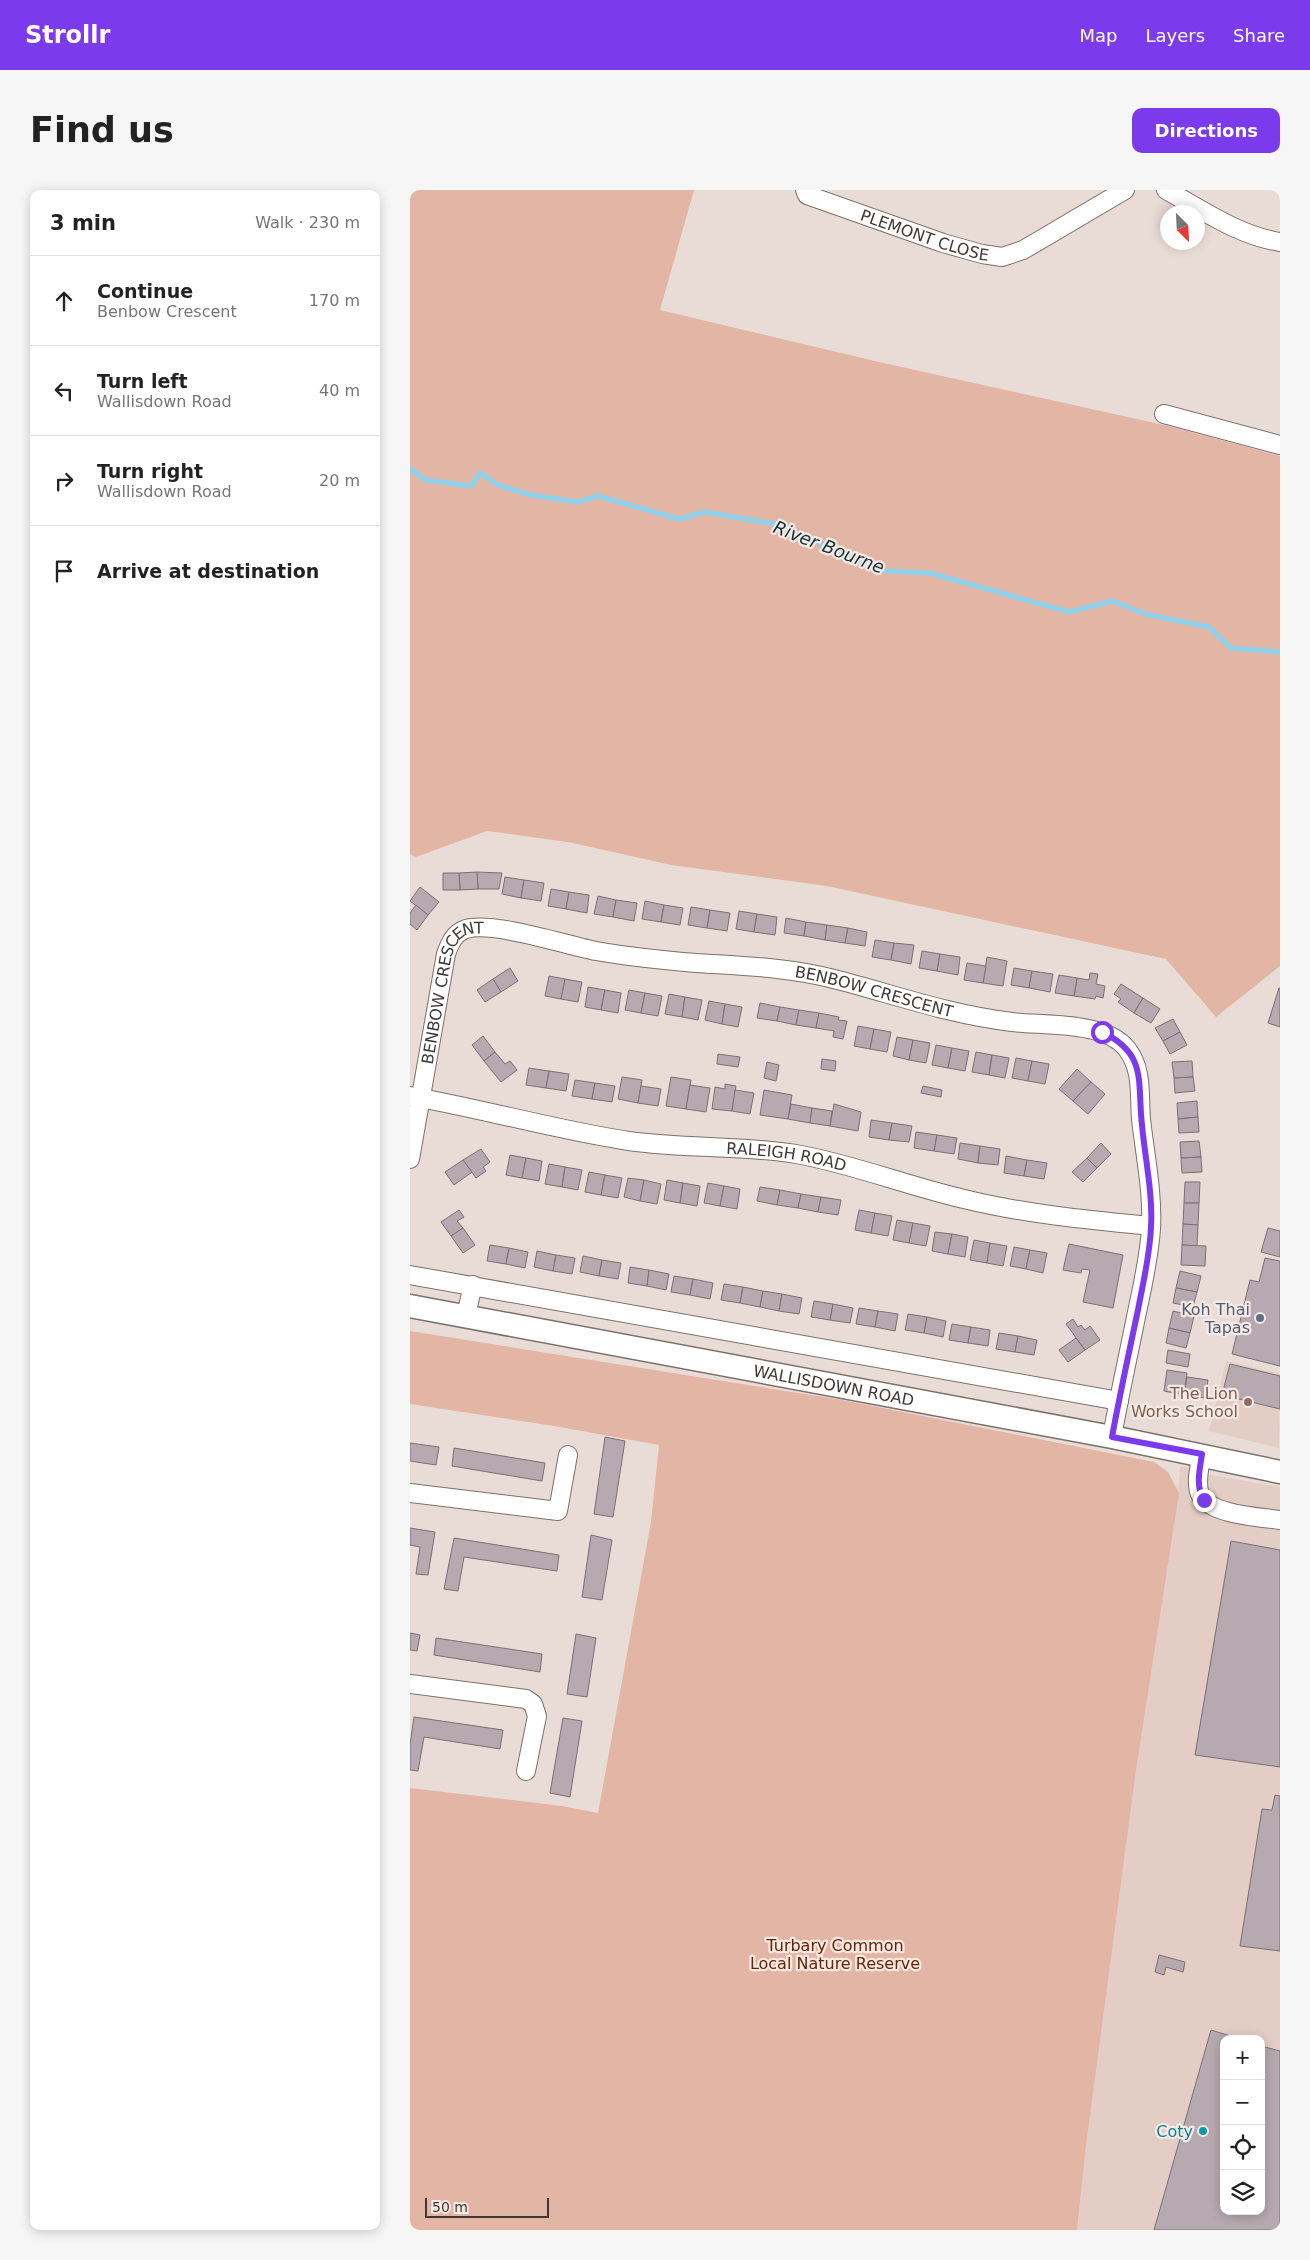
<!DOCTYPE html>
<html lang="en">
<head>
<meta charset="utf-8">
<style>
	body { margin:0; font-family:"DejaVu Sans",sans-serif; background:#f6f6f6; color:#222 }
	.controls { position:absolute; right:15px; bottom:15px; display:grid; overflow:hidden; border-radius:10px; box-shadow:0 2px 12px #0003 }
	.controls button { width:45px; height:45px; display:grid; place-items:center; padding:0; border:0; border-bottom:1px solid #e0e0e0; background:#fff; color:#222; font:25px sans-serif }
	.compass { position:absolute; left:750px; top:15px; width:45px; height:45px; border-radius:50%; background:#fff; box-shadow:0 2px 12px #0003; rotate:156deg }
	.scale { position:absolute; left:15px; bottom:12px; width:124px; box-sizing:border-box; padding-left:5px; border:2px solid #3e3937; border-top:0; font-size:14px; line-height:18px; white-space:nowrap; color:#3e3937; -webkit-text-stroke:4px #f7e9e4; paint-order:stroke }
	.stop { position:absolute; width:15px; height:15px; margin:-11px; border:4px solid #7c3aed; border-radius:50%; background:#fff }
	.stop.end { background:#7c3aed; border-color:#fff; box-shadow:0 1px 5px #0008 }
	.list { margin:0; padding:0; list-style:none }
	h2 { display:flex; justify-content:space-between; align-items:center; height:65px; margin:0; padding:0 20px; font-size:21px }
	h2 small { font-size:16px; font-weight:400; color:#767676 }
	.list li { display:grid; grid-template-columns:32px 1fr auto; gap:15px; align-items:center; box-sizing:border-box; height:90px; padding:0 20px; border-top:1px solid #e0e0e0 }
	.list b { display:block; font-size:19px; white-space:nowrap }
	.list p { margin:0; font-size:16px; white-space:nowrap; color:#767676 }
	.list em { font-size:16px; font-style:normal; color:#767676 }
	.icon { flex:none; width:28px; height:28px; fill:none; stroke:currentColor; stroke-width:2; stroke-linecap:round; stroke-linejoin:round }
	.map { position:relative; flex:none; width:870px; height:2040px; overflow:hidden; border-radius:10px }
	header { display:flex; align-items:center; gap:30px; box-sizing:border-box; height:70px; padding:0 25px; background:#7c3aed; color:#fff }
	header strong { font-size:24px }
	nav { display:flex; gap:28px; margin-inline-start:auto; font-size:18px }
	.intro { display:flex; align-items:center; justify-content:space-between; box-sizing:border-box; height:120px; padding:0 30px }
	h1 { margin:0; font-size:35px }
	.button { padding:12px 22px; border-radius:10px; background:#7c3aed; color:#fff; font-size:18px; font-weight:700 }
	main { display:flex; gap:30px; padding:0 30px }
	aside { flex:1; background:#fff; border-radius:10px; box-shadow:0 2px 12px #0003 }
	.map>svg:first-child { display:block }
	.built { fill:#e3cdc5; fill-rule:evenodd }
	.green { fill:#e3b5a4 }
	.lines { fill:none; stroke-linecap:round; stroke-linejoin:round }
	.stream { stroke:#8dd1eb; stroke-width:5 }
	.building { fill:#b6a9b0; stroke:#7b6f75 }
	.minor-casing { stroke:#7c706b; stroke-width:20 }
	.major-casing { stroke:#7c706b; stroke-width:25 }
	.minor { stroke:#fff; stroke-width:18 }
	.major { stroke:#fff; stroke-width:22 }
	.route { stroke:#7c3aed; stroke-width:6 }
	.service-dot { fill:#5c6f8a; stroke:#f7e9e4; stroke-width:2 }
	.education-dot { fill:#8d6e63; stroke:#f7e9e4; stroke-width:2 }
	.culture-dot { fill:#0f9aa8; stroke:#f7e9e4; stroke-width:2 }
	.labels { text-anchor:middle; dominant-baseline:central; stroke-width:4.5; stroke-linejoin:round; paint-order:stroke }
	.street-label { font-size:16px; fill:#3e3937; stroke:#f7e9e4 }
	.service-label { font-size:16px; fill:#4e5e75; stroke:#f7e9e4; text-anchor:end }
	.education-label { font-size:16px; fill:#785e54; stroke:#f7e9e4; text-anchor:end }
	.park-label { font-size:16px; fill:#672200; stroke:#f7e9e4 }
	.culture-label { font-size:16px; fill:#0d838f; stroke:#f7e9e4; text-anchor:end }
	.water-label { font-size:18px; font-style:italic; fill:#12333e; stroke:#f7e9e4 }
</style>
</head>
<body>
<header>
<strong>Strollr</strong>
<nav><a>Map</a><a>Layers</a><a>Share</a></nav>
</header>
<div class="intro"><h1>Find us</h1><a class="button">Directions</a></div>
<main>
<aside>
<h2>3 min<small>Walk · 230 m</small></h2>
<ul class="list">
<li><svg class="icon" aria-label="ahead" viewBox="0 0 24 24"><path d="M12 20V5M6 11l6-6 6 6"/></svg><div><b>Continue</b><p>Benbow Crescent</p></div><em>170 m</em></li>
<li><svg class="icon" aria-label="left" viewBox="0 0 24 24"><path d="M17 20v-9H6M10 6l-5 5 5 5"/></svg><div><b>Turn left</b><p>Wallisdown Road</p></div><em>40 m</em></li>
<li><svg class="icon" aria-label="right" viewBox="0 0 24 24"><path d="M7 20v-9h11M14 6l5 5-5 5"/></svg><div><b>Turn right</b><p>Wallisdown Road</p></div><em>20 m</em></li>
<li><svg class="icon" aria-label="arrive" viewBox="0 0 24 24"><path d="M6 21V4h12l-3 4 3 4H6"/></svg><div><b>Arrive at destination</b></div></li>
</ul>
</aside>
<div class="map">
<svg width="870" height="2040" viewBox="0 0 870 2040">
	<rect width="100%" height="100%" fill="#e9dcd7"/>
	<!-- built -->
	<g class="built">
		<polygon points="816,1171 870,1184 869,1258 799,1241"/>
		<path d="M770,1277L790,1278L789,1283L870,1297V2040H667L676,1956L726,1580L768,1305ZM814,1849H851V2021H814Z"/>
	</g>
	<!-- green -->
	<g class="green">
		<polygon points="0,0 284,0 250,120 469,172 758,236 870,266 870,776 806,827 756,769 417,696 261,675 158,652 77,641 6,667 0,664"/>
		<polygon points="0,1141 432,1210 744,1272 758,1282 769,1303 726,1580 676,1956 667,2040 0,2040 0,1598 152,1616 188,1623 241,1332 249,1255 144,1236 0,1214"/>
	</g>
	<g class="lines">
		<!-- stream -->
		<polyline class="stream" points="0,278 15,290 61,296 70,283 88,295 121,305 168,312 188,306 269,329 295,322 365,334 475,381 520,383 659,422 703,411 735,424 799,437 821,458 870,462"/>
	</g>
	<!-- building -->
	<g class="building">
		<polygon points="67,682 92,683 89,699 68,699"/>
		<polygon points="67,682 68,699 50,700 49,683"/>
		<polygon points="33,683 49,683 50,700 33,700"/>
		<polygon points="95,687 114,690 111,708 92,704"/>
		<polygon points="114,690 134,693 131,711 111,708"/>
		<polygon points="10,697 29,712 18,725 0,711"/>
		<polygon points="141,699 159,702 156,719 138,716"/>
		<polygon points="159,702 179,705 177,723 156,719"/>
		<polygon points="188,706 206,710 203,727 184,724"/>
		<polygon points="206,710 227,713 224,731 203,727"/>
		<polygon points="235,711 254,715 251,732 232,729"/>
		<polygon points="6,715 18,725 7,740 0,734 0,723"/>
		<polygon points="254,715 273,718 270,735 251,732"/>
		<polygon points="281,717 300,720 297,738 278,735"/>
		<polygon points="300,720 320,723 317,741 297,738"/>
		<polygon points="329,721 347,724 344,742 326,739"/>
		<polygon points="347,724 367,727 365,745 344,742"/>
		<polygon points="376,728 396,732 394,746 374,743"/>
		<polygon points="396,732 417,735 415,750 394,746"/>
		<polygon points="417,735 438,738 435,753 415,750"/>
		<polygon points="438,738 457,742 455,756 435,753"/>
		<polygon points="465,750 484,753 481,770 462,767"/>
		<polygon points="484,753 504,755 501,774 481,770"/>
		<polygon points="512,761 530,764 527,781 509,778"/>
		<polygon points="530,764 550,767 548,785 527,781"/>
		<polygon points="577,767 597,771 593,796 573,793"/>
		<polygon points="557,773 576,776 573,793 554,790"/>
		<polygon points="100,778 108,791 91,802 83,789"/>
		<polygon points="604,778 622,781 619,798 601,795"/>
		<polygon points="622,781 643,784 640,802 619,798"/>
		<polygon points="680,783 688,784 686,794 695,796 693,808 686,806 685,809 664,806 667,788 679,790"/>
		<polygon points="649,785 667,788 664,806 645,803"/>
		<polygon points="139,786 155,789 151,809 135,806"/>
		<polygon points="83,789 91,802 75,812 67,800"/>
		<polygon points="155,789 172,792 168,812 151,809"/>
		<polygon points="711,794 733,808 724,823 708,812 711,809 704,804"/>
		<polygon points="178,797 195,800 191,820 175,817"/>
		<polygon points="869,798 870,798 870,837 858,833"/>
		<polygon points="195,800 211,803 208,823 191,820"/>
		<polygon points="219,800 235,803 231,823 215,820"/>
		<polygon points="235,803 252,806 248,826 231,823"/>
		<polygon points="259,804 275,807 272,827 255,824"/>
		<polygon points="275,807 292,810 288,830 272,827"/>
		<polygon points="733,808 750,819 741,833 724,823"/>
		<polygon points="299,811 315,814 312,834 295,830"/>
		<polygon points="350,813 370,817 367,831 347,828"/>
		<polygon points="315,814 332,817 328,837 312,834"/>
		<polygon points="370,817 389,820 386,835 367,831"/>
		<polygon points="389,820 409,823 406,838 386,835"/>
		<polygon points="409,823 429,827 428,830 437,831 433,849 423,847 424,841 406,838"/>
		<polygon points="763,829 770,842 753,851 745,838"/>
		<polygon points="448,836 464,839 460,859 444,856"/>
		<polygon points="464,839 481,842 477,862 460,859"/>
		<polygon points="770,842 777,855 760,864 753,851"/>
		<polygon points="73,846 85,862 74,871 62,855"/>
		<polygon points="487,847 503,850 499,870 483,866"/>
		<polygon points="503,850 520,853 516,873 499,870"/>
		<polygon points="526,855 542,858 538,878 522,875"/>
		<polygon points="542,858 559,861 555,881 538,878"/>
		<polygon points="85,862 95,874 100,871 107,880 91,892 74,871"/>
		<polygon points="566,862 582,865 579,885 562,882"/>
		<polygon points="308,864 330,867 328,877 307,874"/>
		<polygon points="582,865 599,868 595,888 579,885"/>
		<polygon points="606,868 622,871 618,891 602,888"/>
		<polygon points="412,869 426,871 425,881 411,879"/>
		<polygon points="622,871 639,874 635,894 618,891"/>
		<polygon points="782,871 783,887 764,888 762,872"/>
		<polygon points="357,872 369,875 366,891 354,888"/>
		<polygon points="119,878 139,881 136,898 116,895"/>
		<polygon points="667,879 681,892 663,911 649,899"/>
		<polygon points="139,881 159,884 156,901 136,898"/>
		<polygon points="212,887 232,890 228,913 208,909"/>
		<polygon points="261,887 281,890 276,919 256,916"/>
		<polygon points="783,887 785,901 765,903 764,888"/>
		<polygon points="165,890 185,893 182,909 162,906"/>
		<polygon points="681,892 695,904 678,924 663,911"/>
		<polygon points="185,893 205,896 202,912 182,909"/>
		<polygon points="315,894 326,896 322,921 302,919 305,897 315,899"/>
		<polygon points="280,895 300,898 296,922 276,919"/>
		<polygon points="231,896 251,899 248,916 228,913"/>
		<polygon points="513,896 532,900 531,907 511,903"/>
		<polygon points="325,900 344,903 340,924 322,921"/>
		<polygon points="354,900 382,905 378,929 350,925"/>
		<polygon points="787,911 788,927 768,929 767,913"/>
		<polygon points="381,914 402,918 400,933 378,929"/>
		<polygon points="424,914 451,922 448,941 420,936"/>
		<polygon points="402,918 422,921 420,936 400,933"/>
		<polygon points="788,927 789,942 769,943 768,929"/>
		<polygon points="461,930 482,933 479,950 459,947"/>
		<polygon points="482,933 502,936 499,952 479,950"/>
		<polygon points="506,942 527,945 524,961 504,958"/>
		<polygon points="527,945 547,948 544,964 524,961"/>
		<polygon points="789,951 791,967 771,968 770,952"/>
		<polygon points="550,953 570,956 568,973 548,969"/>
		<polygon points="691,953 701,964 687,978 677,968"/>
		<polygon points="570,956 590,959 588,975 568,973"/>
		<polygon points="71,959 80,972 73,977 76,981 66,988 53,970"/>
		<polygon points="100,965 116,968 112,988 96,985"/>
		<polygon points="596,966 617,970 614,986 594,983"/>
		<polygon points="791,967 792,982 772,983 771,968"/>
		<polygon points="116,968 132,971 129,991 112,988"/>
		<polygon points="677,968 687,978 673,992 662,982"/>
		<polygon points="53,970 62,982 44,995 35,982"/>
		<polygon points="617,970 637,973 634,989 614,986"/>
		<polygon points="139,974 155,977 152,997 135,994"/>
		<polygon points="155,977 172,980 168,1000 152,997"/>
		<polygon points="179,982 195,985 191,1005 175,1002"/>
		<polygon points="195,985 212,988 208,1008 191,1005"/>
		<polygon points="218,988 234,990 230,1011 214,1007"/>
		<polygon points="234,990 251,994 247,1014 230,1011"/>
		<polygon points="257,990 273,993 270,1013 254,1010"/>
		<polygon points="775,992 790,992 789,1013 774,1013"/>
		<polygon points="273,993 290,996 287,1016 270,1013"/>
		<polygon points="298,993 314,996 310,1016 294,1013"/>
		<polygon points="314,996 330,999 327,1019 310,1016"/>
		<polygon points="350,997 370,1000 367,1015 347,1011"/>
		<polygon points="370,1000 391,1004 388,1018 367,1015"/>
		<polygon points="391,1004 411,1007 408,1022 388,1018"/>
		<polygon points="411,1007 431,1010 428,1025 408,1022"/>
		<polygon points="774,1013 789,1013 788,1035 773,1034"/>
		<polygon points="49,1020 54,1027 47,1031 53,1038 41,1046 31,1032"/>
		<polygon points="449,1020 465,1023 461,1043 445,1040"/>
		<polygon points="465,1023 482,1026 478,1046 461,1043"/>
		<polygon points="487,1030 503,1033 499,1053 483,1050"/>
		<polygon points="503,1033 520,1036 516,1056 499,1053"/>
		<polygon points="773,1034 788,1035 787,1056 772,1055"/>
		<polygon points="53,1038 65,1055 53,1063 41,1046"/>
		<polygon points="858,1038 870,1041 870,1067 851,1062"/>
		<polygon points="525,1042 542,1044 538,1064 522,1061"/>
		<polygon points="542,1044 558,1047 555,1067 538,1064"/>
		<polygon points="564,1050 580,1053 577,1073 560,1070"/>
		<polygon points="580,1053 597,1056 593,1076 577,1073"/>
		<polygon points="659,1054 713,1065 703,1118 673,1112 680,1080 672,1079 671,1083 653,1080"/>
		<polygon points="80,1055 99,1058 96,1074 77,1071"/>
		<polygon points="772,1055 796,1056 795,1076 771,1075"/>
		<polygon points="604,1057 620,1060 616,1079 600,1076"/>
		<polygon points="99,1058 118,1062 115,1078 96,1074"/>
		<polygon points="620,1060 637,1063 633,1083 616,1079"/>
		<polygon points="127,1061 146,1065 143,1081 124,1077"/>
		<polygon points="146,1065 165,1068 162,1084 143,1081"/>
		<polygon points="173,1066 192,1070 189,1086 170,1082"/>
		<polygon points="855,1068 870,1071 870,1176 822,1164 840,1090 849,1092"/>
		<polygon points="192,1070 211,1073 208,1089 189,1086"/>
		<polygon points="220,1077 239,1080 237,1096 218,1093"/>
		<polygon points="239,1080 259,1084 256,1100 237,1096"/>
		<polygon points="770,1081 791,1086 787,1102 766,1098"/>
		<polygon points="264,1086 283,1089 280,1105 261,1102"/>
		<polygon points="283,1089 303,1093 300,1109 280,1105"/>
		<polygon points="314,1094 333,1097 330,1113 311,1110"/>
		<polygon points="333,1097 353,1101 350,1117 330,1113"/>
		<polygon points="766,1098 787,1102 783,1117 763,1113"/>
		<polygon points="353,1101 372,1104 369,1121 350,1117"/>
		<polygon points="372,1104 392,1108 389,1124 369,1121"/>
		<polygon points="404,1111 423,1114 420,1130 401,1127"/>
		<polygon points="423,1114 443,1118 440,1133 420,1130"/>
		<polygon points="449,1118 468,1121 465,1137 446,1134"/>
		<polygon points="468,1121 488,1124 485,1141 465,1137"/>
		<polygon points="763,1121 784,1126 780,1143 759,1138"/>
		<polygon points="498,1124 517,1127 514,1143 495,1140"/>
		<polygon points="517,1127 536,1131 533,1147 514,1143"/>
		<polygon points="663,1129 668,1137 671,1135 675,1140 680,1136 690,1150 675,1160 656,1134"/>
		<polygon points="542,1134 561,1137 558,1153 539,1150"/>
		<polygon points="561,1137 580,1140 578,1156 558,1153"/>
		<polygon points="759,1138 780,1143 776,1158 756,1153"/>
		<polygon points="589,1143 608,1146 605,1162 586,1159"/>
		<polygon points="608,1146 627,1150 624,1165 605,1162"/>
		<polygon points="666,1148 675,1160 658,1172 649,1160"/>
		<polygon points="758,1160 780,1164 778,1177 756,1173"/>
		<polygon points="820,1174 870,1186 870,1219 812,1205"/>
		<polygon points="757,1180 777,1183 774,1205 754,1201"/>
		<polygon points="777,1187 798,1190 795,1208 774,1205"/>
		<polygon points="195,1247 215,1251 203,1327 184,1324"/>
		<polygon points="0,1253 29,1257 26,1275 0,1271"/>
		<polygon points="44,1258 135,1273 132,1291 42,1276"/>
		<polygon points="0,1338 25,1342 18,1385 6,1384 10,1357 0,1355"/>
		<polygon points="181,1345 202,1350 192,1410 172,1407"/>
		<polygon points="44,1348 149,1365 147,1381 54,1367 48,1401 34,1399"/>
		<polygon points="821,1351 870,1360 870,1577 785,1565"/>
		<polygon points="0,1443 10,1445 7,1461 0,1460"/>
		<polygon points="166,1444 186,1448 177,1507 157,1504"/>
		<polygon points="26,1448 132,1464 130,1482 24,1465"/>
		<polygon points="4,1527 93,1540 90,1559 14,1547 8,1581 0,1580 0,1555"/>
		<polygon points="153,1528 172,1531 160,1607 140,1603"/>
		<polygon points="865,1605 870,1606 870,1761 830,1756 852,1619 862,1620"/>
		<polygon points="749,1765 775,1772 773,1782 756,1777 754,1785 745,1782"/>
		<polygon points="801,1840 830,1849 814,1849 814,2021 851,2021 851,1856 870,1861 870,2040 744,2040"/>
	</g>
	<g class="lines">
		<!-- minor casing -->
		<g class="minor-casing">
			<g id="minor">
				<path id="s1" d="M395,0L397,5L533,53L572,64L592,67L613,60L715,0"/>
				<path d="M756,0C791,19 829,46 870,52"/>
				<polyline points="754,224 870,255"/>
				<path id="s2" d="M0,906C74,919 146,940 219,951C274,959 331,955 386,964C443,974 497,996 554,1009C615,1024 679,1030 741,1036"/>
				<path id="s3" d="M0,969L36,764C40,753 44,743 56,739C83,731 156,755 186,761C219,767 252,770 286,773C332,776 378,777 424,789C483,804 540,825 602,832C634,836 696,831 717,859C733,880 729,904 731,929C735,965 743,1003 741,1039C739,1069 732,1098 726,1127C718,1167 709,1207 702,1247"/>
				<polyline points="0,1085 709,1211"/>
				<polyline points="56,1125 63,1095"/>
				<path d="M792,1264C790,1276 785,1292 790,1304C799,1325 850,1327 870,1330"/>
				<polyline points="0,1303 148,1321 158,1265"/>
				<polyline points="0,1494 116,1509 123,1514 127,1526 116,1581"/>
			</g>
		</g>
		<!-- major casing -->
		<g class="major-casing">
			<g id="major">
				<path id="s4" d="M0,1116L702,1247L870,1282"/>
			</g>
		</g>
		<!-- minor -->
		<use href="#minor" class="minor"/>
		<!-- major -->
		<use href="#major" class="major"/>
	</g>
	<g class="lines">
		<!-- route -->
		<path class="route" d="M692,842C738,864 727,892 732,935C735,968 743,1004 741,1037C740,1065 733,1093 728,1120C719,1162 710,1204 702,1247L792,1264C790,1279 785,1296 794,1310"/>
	</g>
	<!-- markers -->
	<circle class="service-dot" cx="850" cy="1128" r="5"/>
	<circle class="education-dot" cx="838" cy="1212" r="5"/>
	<circle class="culture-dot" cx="793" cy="1941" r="5"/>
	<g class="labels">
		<!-- street labels -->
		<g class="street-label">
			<text stroke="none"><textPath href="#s1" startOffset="130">PLEMONT CLOSE</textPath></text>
			<text stroke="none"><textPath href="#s3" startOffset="656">BENBOW CRESCENT</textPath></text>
			<text stroke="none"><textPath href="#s3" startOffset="178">BENBOW CRESCENT</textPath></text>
			<text stroke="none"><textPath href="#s2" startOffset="382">RALEIGH ROAD</textPath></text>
			<text stroke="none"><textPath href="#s4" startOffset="431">WALLISDOWN ROAD</textPath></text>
		</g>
		<!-- service labels -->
		<g class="service-label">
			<text x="840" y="1119">Koh Thai<tspan x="840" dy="18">Tapas</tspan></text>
		</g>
		<!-- education labels -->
		<g class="education-label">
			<text x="828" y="1203">The Lion<tspan x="828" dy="18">Works School</tspan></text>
		</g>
		<!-- park labels -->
		<g class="park-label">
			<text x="425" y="1755">Turbary Common<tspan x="425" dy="18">Local Nature Reserve</tspan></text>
		</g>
		<!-- culture labels -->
		<g class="culture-label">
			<text x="783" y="1941">Coty</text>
		</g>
		<!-- water labels -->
		<g class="water-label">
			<text transform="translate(419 357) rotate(21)">River Bourne</text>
		</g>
	</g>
</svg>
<div class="controls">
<button>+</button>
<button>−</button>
<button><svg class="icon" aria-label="locate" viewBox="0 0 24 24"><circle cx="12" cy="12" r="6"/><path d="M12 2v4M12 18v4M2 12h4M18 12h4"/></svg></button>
<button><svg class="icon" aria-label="layers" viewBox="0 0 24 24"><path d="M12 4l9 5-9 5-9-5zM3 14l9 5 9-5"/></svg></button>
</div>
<svg class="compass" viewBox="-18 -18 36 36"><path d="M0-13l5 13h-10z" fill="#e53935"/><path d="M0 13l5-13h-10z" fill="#767676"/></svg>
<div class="scale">50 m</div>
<div class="stop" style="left:692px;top:842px"></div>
<div class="stop end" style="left:794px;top:1310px"></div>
</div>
</main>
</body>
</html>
